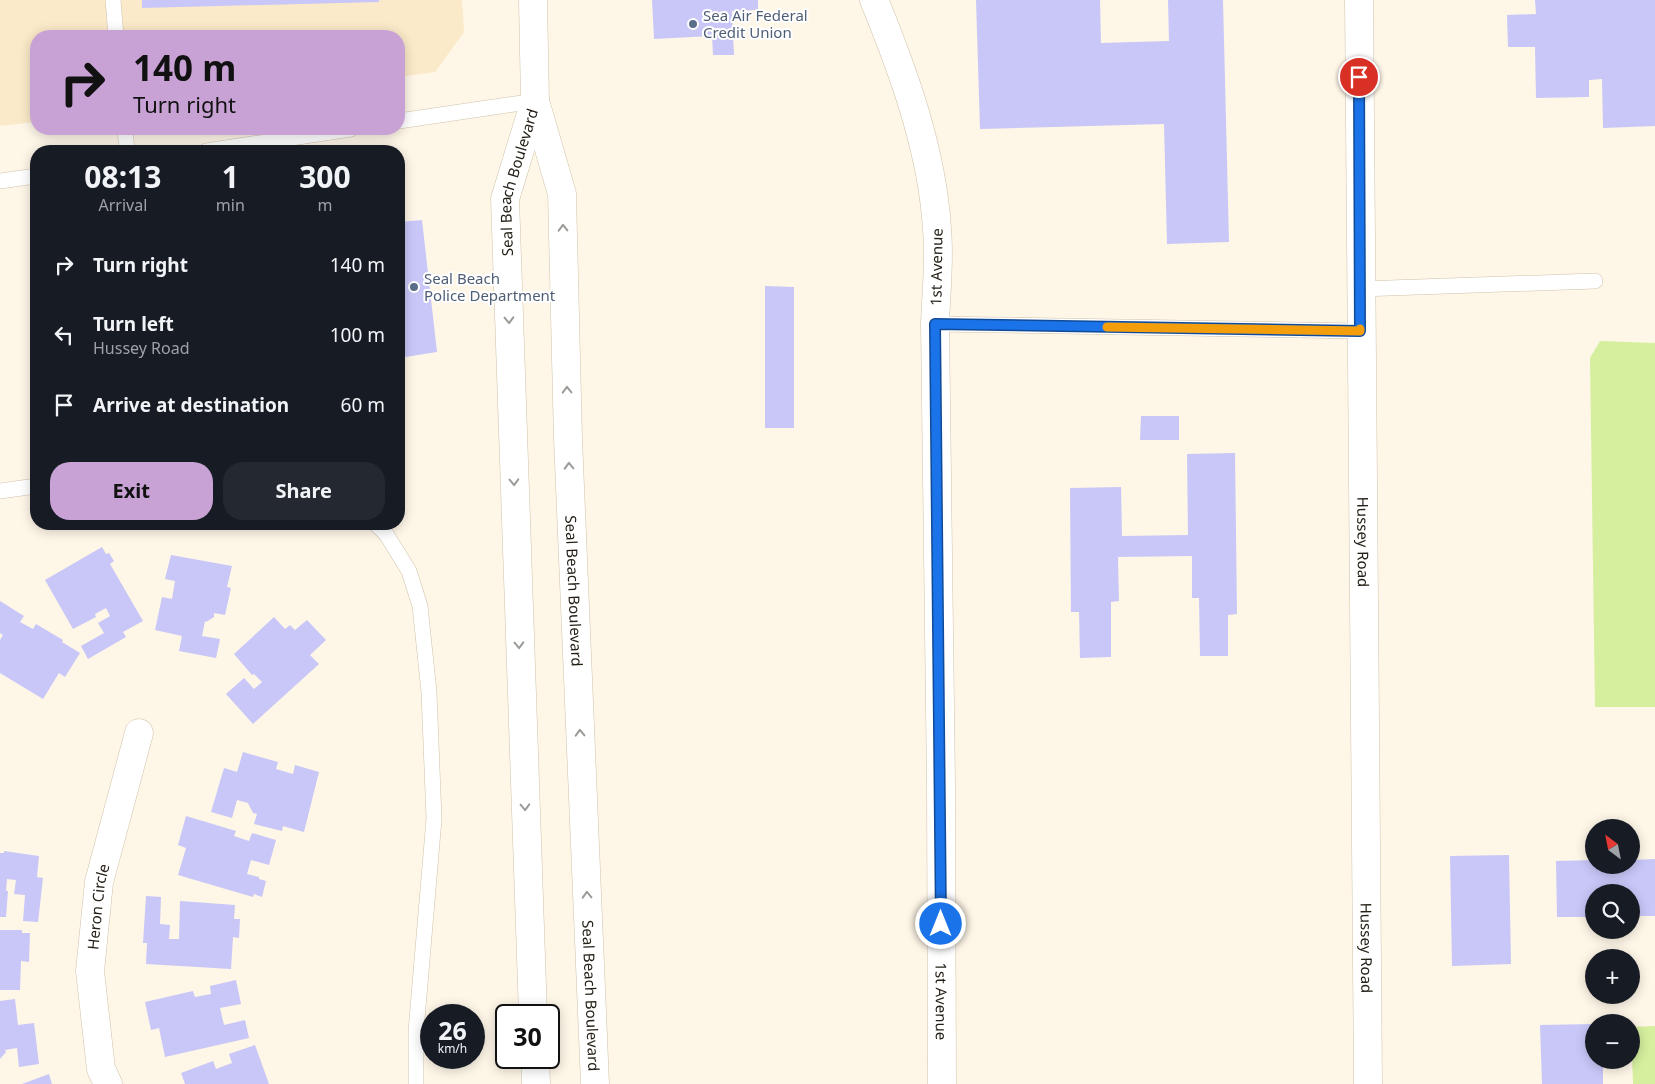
<!DOCTYPE html>
<html lang="en">
<head>
<meta charset="utf-8">
<style>
	:root { --surface:#171b24; --page:#242831; --text:#f1f3f6; --muted:#9ea1a6; --accent:#c8a2d5 }
	body { margin:0; font-family:"Noto Sans",sans-serif; background:var(--page); color:var(--text); height:100vh; display:flex; flex-direction:column; font-size:19px; white-space:nowrap }
	* { box-sizing:border-box; margin:0 }
	p { font-size:16px; color:var(--muted) }
	.icon { flex:none; width:28px; height:28px; fill:none; stroke:currentColor; stroke-width:2; stroke-linecap:round; stroke-linejoin:round }
	.map { position:relative; flex:1; overflow:hidden }
	.panel { position:absolute; left:30px; top:145px; width:375px; height:385px; display:flex; flex-direction:column; background:var(--surface); border-radius:20px; box-shadow:0 2px 12px #0003 }
	.panel>* { flex:none }
	.banner { position:absolute; left:30px; top:30px; width:375px; height:105px; border-radius:20px; box-shadow:0 2px 12px #0003; background:#c8a2d5; color:#111; overflow:hidden }
	.needle { width:32px; rotate:328deg }
	.fabs { position:absolute; left:1585px; top:819px; display:grid; gap:10px }
	.fabs a { display:grid; place-items:center; width:55px; height:55px; border-radius:50%; background:var(--surface); box-shadow:0 2px 12px #0003; font-size:25px }
	.speed { position:absolute; left:420px; top:1004px; display:flex; gap:10px; font-size:25px; font-weight:700; text-align:center }
	.speed>* { display:grid; place-content:center; width:65px; height:65px; border-radius:50%; background:var(--surface); box-shadow:0 2px 12px #0003; line-height:1 }
	.speed small { font-size:12px; font-weight:400 }
	.speed .limit { border:2px solid #111; border-radius:8px; background:#fff; color:#111 }
	.pin { position:absolute; display:grid; place-items:center; width:42px; height:42px; color:#fff; margin:-21px; border:2px solid #fff; border-radius:50%; box-shadow:0 1px 5px #0007 }
	.me { position:absolute; width:55px; margin:-28px; rotate:0deg; stroke-linejoin:round; filter:drop-shadow(0 0 4px #0008) }
	.turn { display:flex; align-items:center; gap:18px; height:105px; padding:0 20px; font-size:22px }
	.turn .icon { width:65px; height:65px; stroke-width:2.5 }
	.turn b { display:block; font-size:35px; line-height:42px }
	.eta { display:flex; justify-content:space-evenly; align-items:center; height:85px; text-align:center }
	.eta b { font-size:30px; font-weight:700; line-height:35px }
	.primary-button { display:flex; gap:10px; margin-top:auto; padding:10px 20px }
	.primary-button a { flex:1; height:58px; border-radius:20px; background:var(--accent); color:#111; font-size:20px; font-weight:700; line-height:58px; text-align:center }
	.primary-button a+a { background:var(--page); color:var(--text) }
	ul { padding:0; list-style:none }
	li { display:flex; align-items:center; gap:15px; height:70px; padding:0 20px }
	li div { flex:1 }
	li b { display:block; font-size:19px }
	li em { font-style:normal }
	.map>svg:first-child { display:block }
	.built { fill:#fbeac9 }
	.green { fill:#d5ef9e }
	.building { fill:#c8c7f8 }
	.lines { fill:none; stroke-linecap:round; stroke-linejoin:round }
	.lane-casing { stroke:#cfc2a9; stroke-width:16 }
	.street-casing { stroke:#cfc2a9; stroke-width:29 }
	.primary-casing { stroke:#cfc2a9; stroke-width:29 }
	.lane { stroke:#fff; stroke-width:15 }
	.street { stroke:#fff; stroke-width:28 }
	.primary { stroke:#fff; stroke-width:28 }
	.oneway { stroke:#9d9b97 }
	.route-casing { stroke:#114b97; stroke-width:12 }
	.route { stroke:#1a73e8; stroke-width:9 }
	.slow { stroke:#f59e0b; stroke-width:9 }
	.service-dot { fill:#5c6f8a; stroke:#fff; stroke-width:2 }
	.labels { text-anchor:middle; dominant-baseline:central; stroke-width:4; stroke-linejoin:round; paint-order:stroke }
	.service-label { font-size:15px; fill:#4e5e75; stroke:#fff; text-anchor:start }
	.street-label { font-size:15px; fill:#252017; stroke:#fff }
</style>
</head>
<body>
<div class="map">
<svg width="1655" height="1084" viewBox="0 0 1655 1084">
	<rect width="100%" height="100%" fill="#fef6e7"/>
	<path class="built" d="M0,0h462l2,32 -29,40 -36,5v-41h-363v86l-36,4z"/>
	<path class="green" d="M1600,341l55,2v364h-60l-5,-349z
		M1655,1026v58h-22l-2,-57z"/>
	<path class="building" d="M142,0h237v2l-237,6z
		M652,0h106v10l-26,1 2,44h-21l-1,-19 -58,3z
		M976,0h124l1,43 68,-2 -1,-41h55l6,242 -62,2 -3,-120 -184,5z
		M1535,0h120v126l-52,2 -1,-49 -13,1v17l-53,1 -1,-51h-27l-1,-32 29,-1z
		M422,220l15,132 -38,6v-136z
		M765,286l29,1v141h-29z
		M1141,416h38v24h-39z
		M1235,453l2,161 -9,1v41h-28l-1,-58h-7v-42l-74,1 1,44 -8,1v55l-31,1 -1,-46h-8l-1,-124 51,-1 1,49 66,-1 -1,-81z
		M102,547l4,7 3,-1 5,8 -4,3 33,57 -20,11 3,5 -38,22 -7,-13 23,-13 -6,-10 12,-7 -4,-8 -11,6 1,3 -23,12 -28,-49z
		M171,555l61,11 -5,21 4,1 -6,27 -11,-2v4l-8,5 -1,-1 -3,15 18,3 -4,19 -37,-7 3,-15 -27,-6 7,-33 10,2 3,-18 -10,-2z
		M0,601l24,15 -4,6 13,7 3,-5 27,16 -1,2 18,11 -15,24 -6,-4 -16,26 -43,-26v-33l3,-5 -3,-2z
		M274,617l11,12 5,-4 5,5 12,-10 19,20 -16,15 9,9 -66,60 -27,-30 18,-16 10,11 8,-7 -8,-8 -2,1 -18,-21z
		M243,752l35,10 -2,7 17,5 2,-9 24,7 -15,60 -21,-6 -1,5 -28,-7 3,-10 -4,-1 -5,-10 -11,-3 -5,18 -21,-6 13,-44 13,4z
		M186,816l50,15 -2,5 15,5 3,-8 24,7 -7,25 -18,-5 -4,14 12,3v2l7,2 -4,16 -8,-3 -1,3 -75,-22 8,-27 -8,-3z
		M4,851l35,5 -2,21 6,1 -5,44 -15,-1 2,-26 -11,-1 2,-14 -9,-1 -1,12h2l-2,26h-6v-64h4z
		M1509,855l2,109 -59,2 -2,-110z
		M1655,859v57h-24v-24h-37v25h-37l-1,-56 38,-1v5h37v-5z
		M146,896l15,1 -1,27 10,1 -1,14h10l1,-38 55,4 -1,14h6l-1,19 -6,-1 -2,32 -85,-5 1,-21h-4z
		M0,930h22v3h8l-1,29 -8,-1 -1,29h-20z
		M236,980l5,24 -21,4 4,17 21,-5 4,18 -84,19 -6,-29 -8,2 -6,-28 48,-11 2,6 16,-3 -1,-8z
		M15,999l3,26 16,-2 5,41 -20,3 -2,-19 -12,2 1,2 -6,7v-58z
		M1594,1024v36h9v24h-61l-2,-59z
		M255,1045l14,39h-84l-4,-11 32,-12 3,8 16,-6 -3,-9z
		M49,1074l3,10h-30z"/>
	<g class="lines">
		<defs>
			<path id="lane" d="M113,0l3,36
				M399,121l136,-20
				M125,129l2,22
				M206,151l145,-22
				M0,181l36,-5
				M1360,289l235,-8
				M935,324l425,7
				M0,491l36,-5
				M376,524l10,10 23,37 11,35 9,86 5,127 -18,212v53"/>
			<g id="street">
				<path id="s1" d="M874,0c30,73 58,150 63,229 3,32 -1,64 -2,95l6,461 1,299"/>
				<path id="s2" d="M1359,0l9,1084"/>
				<path id="s3" d="M108,1084l-7,-15 -11,-98 9,-89 40,-149"/>
			</g>
			<g id="primary">
				<path id="s4" d="M533,0l2,101 27,93 6,245 27,645"/>
				<path id="s5" d="M533,1015l-28,-816 30,-98"/>
				<path d="M535,1058l1,26"/>
			</g>
		</defs>
		<use href="#lane" class="lane-casing"/>
		<use href="#street" class="street-casing"/>
		<use href="#primary" class="primary-casing"/>
		<use href="#lane" class="lane"/>
		<use href="#street" class="street"/>
		<use href="#primary" class="primary"/>
	</g>
	<defs><path id="oneway-chevron" d="M-2-3.5L2.5 0L-2 3.5" fill="none" stroke-width="1.6" stroke-linecap="round" stroke-linejoin="round" transform="scale(1.25)"/></defs>
	<g class="oneway">
		<use href="#oneway-chevron" transform="translate(563 228) rotate(-91)"/>
		<use href="#oneway-chevron" transform="translate(509 320) rotate(88)"/>
		<use href="#oneway-chevron" transform="translate(567 390) rotate(-91)"/>
		<use href="#oneway-chevron" transform="translate(569 466) rotate(-92)"/>
		<use href="#oneway-chevron" transform="translate(514 482) rotate(88)"/>
		<use href="#oneway-chevron" transform="translate(519 645) rotate(88)"/>
		<use href="#oneway-chevron" transform="translate(580 733) rotate(-92)"/>
		<use href="#oneway-chevron" transform="translate(525 807) rotate(88)"/>
		<use href="#oneway-chevron" transform="translate(587 895) rotate(-92)"/>
	</g>
	<g class="lines">
		<defs>
			<path id="route" d="M941,924l-6,-600 425,7 -1,-254"/>
		</defs>
		<use href="#route" class="route-casing"/>
		<use href="#route" class="route"/>
		<path class="slow" d="M1107,327l253,4v-2"/>
	</g>
	<g class="service-dot">
		<circle cx="693" cy="24" r="5"/>
		<circle cx="414" cy="287" r="5"/>
	</g>
	<g class="labels">
		<g class="service-label">
			<text x="703" y="15">Sea Air Federal<tspan x="703" dy="17">Credit Union</tspan></text>
			<text x="424" y="278">Seal Beach<tspan x="424" dy="17">Police Department</tspan></text>
		</g>
		<g class="street-label">
			<text stroke="none"><textPath href="#s5" startOffset="835">Seal Beach Boulevard</textPath></text>
			<text transform="translate(936 267) rotate(-89)">1st Avenue</text>
			<text stroke="none"><textPath href="#s2" startOffset="542">Hussey Road</textPath></text>
			<text stroke="none"><textPath href="#s4" startOffset="595">Seal Beach Boulevard</textPath></text>
			<text stroke="none"><textPath href="#s3" startOffset="180">Heron Circle</textPath></text>
			<text stroke="none"><textPath href="#s2" startOffset="948">Hussey Road</textPath></text>
			<text stroke="none"><textPath href="#s4" startOffset="1000">Seal Beach Boulevard</textPath></text>
			<text stroke="none"><textPath href="#s1" startOffset="1011">1st Avenue</textPath></text>
		</g>
	</g>
</svg>
<div class="fabs">
<a><svg class="needle" viewBox="-14 -14 28 28"><path d="M0-13l5 13h-10z" fill="#e53935"/><path d="M0 13l5-13h-10z" fill="#9ea1a6"/></svg></a>
<a><svg class="icon" aria-label="search" viewBox="0 0 24 24"><circle cx="10" cy="10" r="6"/><path d="M15 15l6 6"/></svg></a>
<a>+</a>
<a>−</a>
</div>
<div class="speed"><div>26<small>km/h</small></div><div class="limit">30</div></div>
<div class="pin" style="left:1359px;top:77px;background:#d93025"><svg class="icon" aria-label="arrive" viewBox="0 0 24 24"><path d="M6 21V4h12l-3 4 3 4H6"/></svg></div>
<svg class="me" style="left:941px;top:924px" viewBox="-20 -20 40 40"><circle r="17" fill="#1a73e8" stroke="#fff" stroke-width="3"/><path d="M0-11L8 9 0 5-8 9z" fill="#fff"/></svg>
<div class="banner">
<div class="turn"><svg class="icon" aria-label="right" viewBox="0 0 24 24"><path d="M7 20v-9h11M14 6l5 5-5 5"/></svg><div><b>140 m</b>Turn right</div></div>
</div>
<section class="panel">
<div class="eta">
<div><b>08:13</b><p>Arrival</p></div>
<div><b>1</b><p>min</p></div>
<div><b>300</b><p>m</p></div>
</div>
<ul>
<li><svg class="icon" aria-label="right" viewBox="0 0 24 24"><path d="M7 20v-9h11M14 6l5 5-5 5"/></svg><div><b>Turn right</b></div><em>140 m</em></li>
<li><svg class="icon" aria-label="left" viewBox="0 0 24 24"><path d="M17 20v-9H6M10 6l-5 5 5 5"/></svg><div><b>Turn left</b><p>Hussey Road</p></div><em>100 m</em></li>
<li><svg class="icon" aria-label="arrive" viewBox="0 0 24 24"><path d="M6 21V4h12l-3 4 3 4H6"/></svg><div><b>Arrive at destination</b></div><em>60 m</em></li>
</ul>
<div class="primary-button"><a>Exit</a><a>Share</a></div>
</section>
</div>
</body>
</html>
